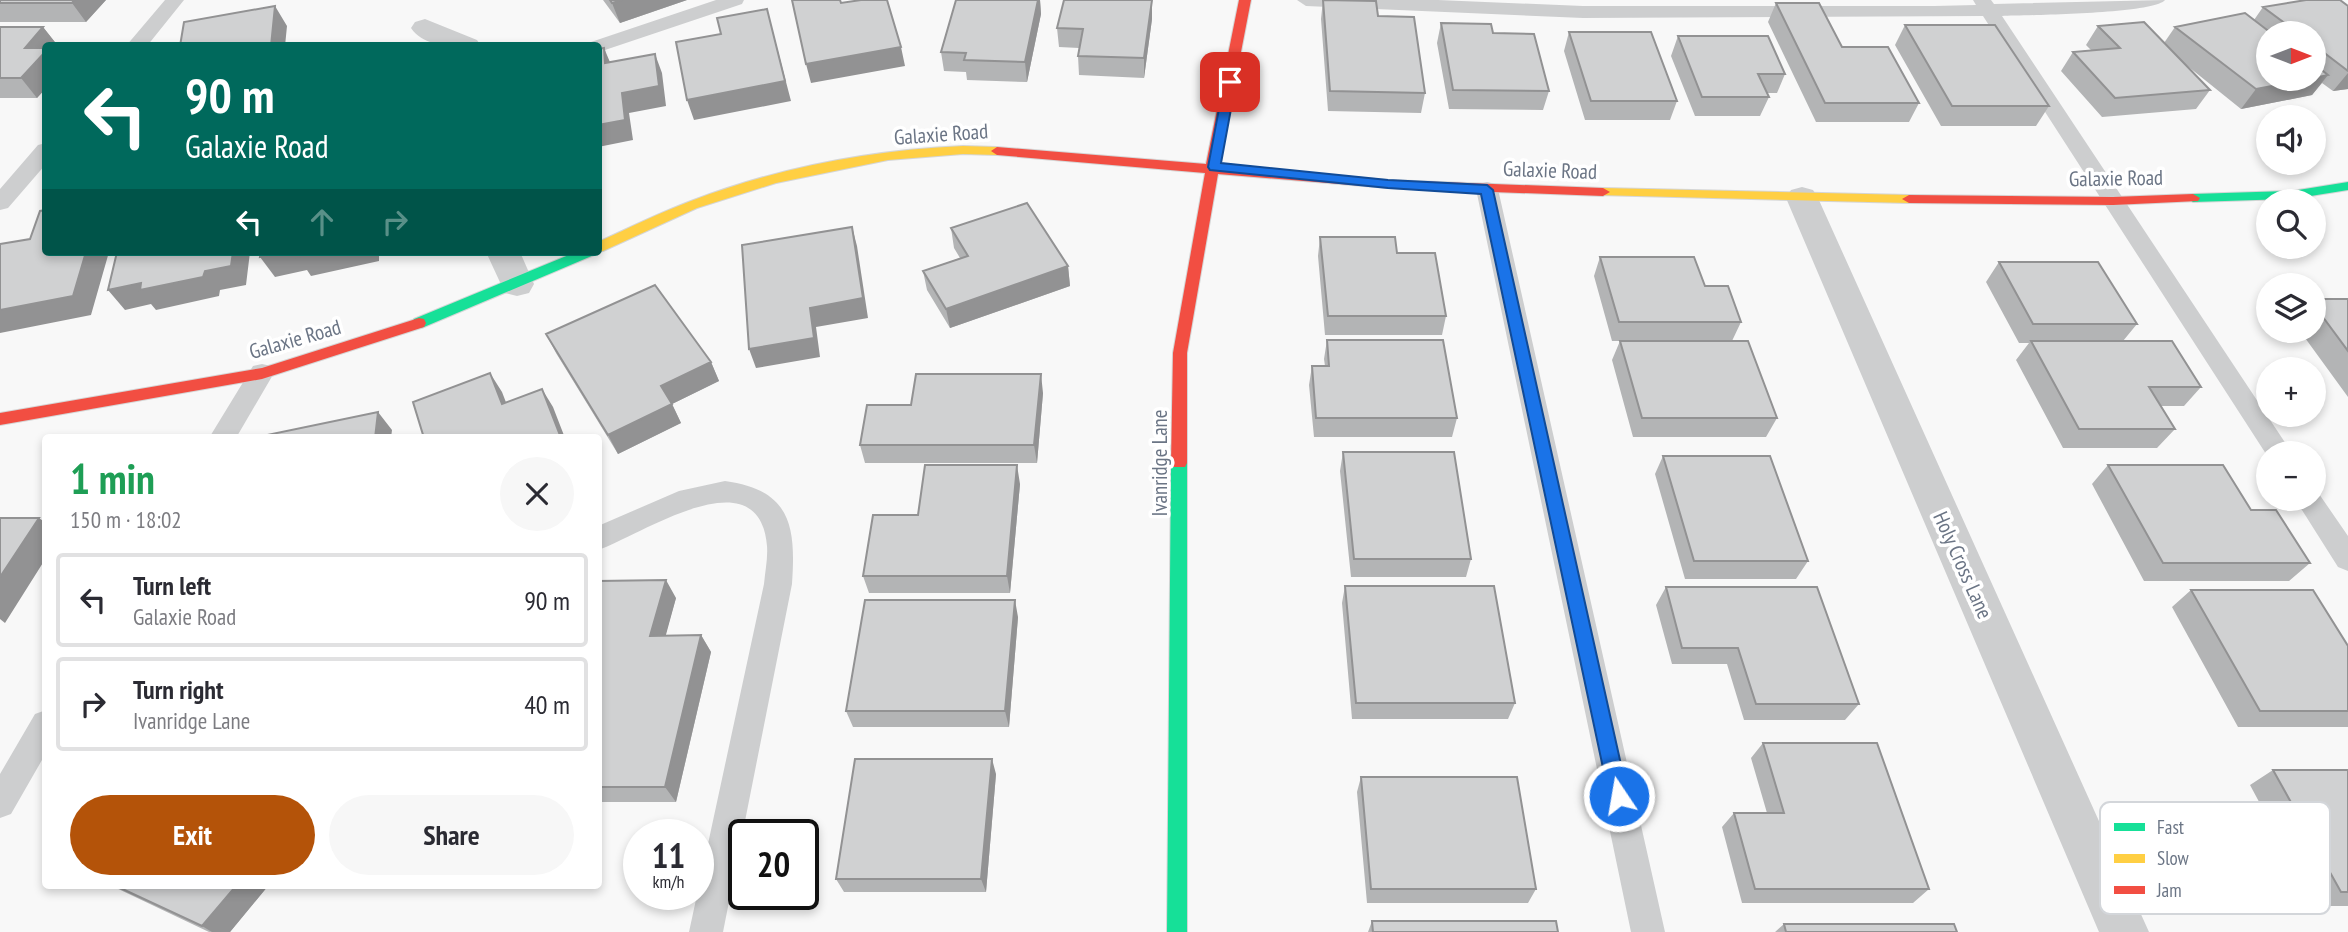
<!DOCTYPE html>
<html lang="en">
<head>
<meta charset="utf-8">
<style>
	:root { --surface:#fff; --page:#f7f7f7; --text:#2b2b33; --muted:#7c7c81; --line:#e1e1e2; --accent:#b45309 }
	body { margin:0; font-family:"PT Sans Narrow",sans-serif; background:var(--page); color:var(--text); height:100vh; display:flex; flex-direction:column; font-size:26px; white-space:nowrap }
	* { box-sizing:border-box; margin:0 }
	p { font-size:23px; color:var(--muted) }
	.icon { flex:none; width:38px; height:38px; fill:none; stroke:currentColor; stroke-width:2; stroke-linecap:round; stroke-linejoin:round }
	.map { position:relative; flex:1; overflow:hidden }
	.side { position:absolute; left:42px; top:434px; width:560px; height:455px; display:flex; flex-direction:column; background:var(--surface); border-radius:7px; box-shadow:0 4px 10px #0003 }
	.side>* { flex:none }
	.hud { position:absolute; left:42px; top:42px; width:560px; height:214px; border-radius:7px; box-shadow:0 4px 10px #0003; background:#00695c; color:#fff; overflow:hidden }
	.needle { width:46px; rotate:90deg }
	.tools { position:absolute; left:2256px; top:21px; display:grid; gap:14px }
	.tools a { display:grid; place-items:center; width:70px; height:70px; border-radius:50%; background:var(--surface); box-shadow:0 4px 10px #0003; font-size:35px }
	.speed { position:absolute; left:623px; top:819px; display:flex; gap:14px; font-size:35px; font-weight:700; text-align:center }
	.speed>* { display:grid; place-content:center; width:91px; height:91px; border-radius:50%; background:var(--surface); box-shadow:0 4px 10px #0003; line-height:1 }
	.speed small { font-size:18px; font-weight:400 }
	.speed .limit { border:4px solid #111; border-radius:10px; background:#fff; color:#111 }
	.pin { position:absolute; display:grid; place-items:center; width:60px; height:60px; color:#fff; margin:-30px; border-radius:14px; box-shadow:0 4px 10px #0006 }
	.me { position:absolute; width:77px; margin:-38px; rotate:348deg; stroke-linejoin:round; filter:drop-shadow(0 0 5px #0008) }
	.turn { display:flex; align-items:center; gap:24px; height:147px; padding:0 28px; font-size:32px }
	.turn .icon { width:91px; height:91px; stroke-width:2.5 }
	.turn b { display:block; font-size:49px; line-height:60px }
	.lanes { display:flex; align-items:center; height:66px; padding:0 28px; background:#0003; justify-content:center; gap:35px; direction:ltr }
	.lanes .off { opacity:.35 }
	.round { display:grid; place-items:center; flex:none; width:74px; height:74px; border-radius:37px; background:var(--page) }
	.headline { display:flex; align-items:center; justify-content:space-between; height:119px; padding:0 28px }
	h1 { font-size:42px; font-weight:700; line-height:52px; color:#1e9e55 }
	.button { display:flex; gap:14px; margin-top:auto; padding:14px 28px }
	.button a { flex:1; height:80px; border-radius:42px; background:var(--accent); color:#fff; font-size:28px; font-weight:700; line-height:80px; text-align:center }
	.button a+a { background:var(--page); color:var(--text) }
	ul { padding:0; list-style:none }
	li { display:flex; align-items:center; gap:21px; height:94px; margin:0 14px 10px; padding:0 14px; border:4px solid var(--line); border-radius:7px }
	li div { flex:1 }
	li b { display:block; font-size:26px }
	li em { font-style:normal }
	.map>svg:first-child { display:block }
	.lines { fill:none; stroke-linecap:round; stroke-linejoin:round }
	.fast-casing { stroke:#d5d6d6; stroke-width:2 }
	.slow-casing { stroke:#d5d6d6; stroke-width:2 }
	.jam-casing { stroke:#d5d6d6; stroke-width:2 }
	.lane { fill:#cdcecf; fill-rule:evenodd }
	.street { fill:#cdcecf; fill-rule:evenodd }
	.fast { fill:#16e098; fill-rule:evenodd }
	.slow { fill:#ffcf43; fill-rule:evenodd }
	.jam { fill:#f24e42; fill-rule:evenodd }
	.wall { fill:#b3b4b5; fill-rule:evenodd }
	.shaded-wall { fill:#929293 }
	.building { fill:#d0d1d2; stroke:#929293; stroke-width:2 }
	.route { fill:#1a73e8; stroke:#114b97; stroke-width:2 }
	.labels { text-anchor:middle; dominant-baseline:central; stroke-width:7; stroke-linejoin:round; paint-order:stroke }
	.street-label { font-size:21px; fill:#6b7585; stroke:#fff }
	.key { fill:#fff; stroke:#d3d6da; stroke-width:2 }
	.key-label { font-size:19px; fill:#6b7585 }
</style>
</head>
<body>
<div class="map">
<svg width="2348" height="932" viewBox="0 0 2348 932">
	<rect width="100%" height="100%" fill="#f8f8f8"/>
	<g class="lines">
		<defs>
			<path id="fast" d="M2348,182v8l-56,9 -99,3 -7,-4 7,-4 99,-3z
				M576,252h20l-2,3 -170,72 -5,1 -7,-5 2,-4z
				M1179,457l6,2 2,4v469h-20l4,-469 2,-4z"/>
			<path id="slow" d="M963,146l34,1 6,4 -6,4 -34,-1 -75,6 -112,23 -79,25 -94,43 -7,1h2v-10c31,-14 61,-29 93,-41 86,-33 180,-51 272,-55z
				M1603,188l306,7 7,4 -7,4 -311,-8v-6z"/>
			<path id="jam" d="M1239,0h12l-32,166 169,14 215,8 7,4 -7,4 -215,-8 -170,-14 -31,179v110l-2,4h-12l-2,-4 2,-110 32,-180 -208,-18 -6,-4 6,-4 209,17z
				M2193,194l7,4 -2,3 -85,4 -204,-2 -7,-4 7,-4 204,2z
				M419,318l5,1 2,4 -2,4 -162,52 -262,46v-12l262,-45z"/>
		</defs>
		<use href="#fast" class="fast-casing"/>
		<use href="#slow" class="slow-casing"/>
		<use href="#jam" class="jam-casing"/>
		<path class="lane" d="M165,0h19l-37,46h-21z
			M716,0h28l-2,4 -137,46 -7,2v-6h-10l3,-4z
			M1297,0h141l145,6h351l42,-1 -3,-5h18l3,4 171,-4c-11,14 -138,15 -163,16l290,437h-24v4l-285,-441 -400,2 -277,-12z
			M46,143v21l-38,44 -8,2v-21l38,-44z
			M1487,182l8,2 3,5 167,743h-34l-155,-743 3,-5z
			M262,364l9,2 3,7 -38,65h-27l44,-72z
			M725,481c66,9 71,45 67,103l-69,348h-34l75,-348c1,-12 4,-26 3,-38 -8,-93 -127,-10 -169,4v-24l81,-35z
			M2314,490l3,1 31,45v35l-10,-4 -43,-68h19z
			M46,710v43l-35,61 -11,4v-44l35,-60z"/>
		<path class="street" d="M425,19l52,21 4,6c-23,0 -56,3 -70,-18l4,-6z
			M1802,187l11,3 5,8 331,734h-50l-313,-734 5,-8z
			M486,252h34l14,32 -5,9 -12,3 -12,-3z"/>
		<use href="#fast" class="fast"/>
		<use href="#slow" class="slow"/>
		<use href="#jam" class="jam"/>
	</g>
	<path class="wall" d="M0,0h106l-20,22h-86z
		M603,0h84l-67,23z
		M956,0h84l1,14 -14,68 -60,-2 -1,-8 -22,-1 -3,-19z
		M1323,0l55,16 47,77 -4,20 -93,-2 -7,-92z
		M1776,3l66,44 77,56 -10,19h-93l-48,-100z
		M2348,6v83l-15,2 -11,-8 -10,12 -71,14 -56,-45 25,26 -14,19 -94,8 -41,-46 12,-19 18,-2 -5,-5 12,-19 66,17 11,-16 79,-7 9,-13zM2268,33h46v46z
		M1152,19l-8,59 -65,-3 -1,-19 1,-8 -20,-1 -2,-19z
		M1441,23l52,10 56,58 -6,19 -94,-1 -12,-66z
		M1905,25l144,81 -13,20h-95l-46,-81z
		M0,27h43l15,19h-12v42l-9,10h-37z
		M1569,32l108,69 -7,19h-85l-21,-69z
		M1678,36l107,38 -8,19h-10l2,4 -9,19h-65l-24,-60z
		M951,228l117,38 2,20 -120,42 -23,-38 -4,-19 37,-13 -6,-10z
		M1320,237l77,16 49,63 -4,19h-117l-7,-79z
		M1600,257l105,29 36,36 -9,19h-120l-18,-65z
		M1999,262l138,62 -14,17 78,46 -17,19h-23l14,23 -18,19h-94l-47,-88 13,-17h-10l-33,-61z
		M2314,299h34v98l-48,-66h14z
		M546,334l165,28 8,19 -47,23 9,19 -63,31 -62,-101z
		M1327,340l130,78 -5,19h-138l-5,-52 3,-19h13l-1,-7z
		M1620,341l157,77 -11,19h-133l-21,-77z
		M1043,393l-6,70h-172l-5,-18 51,-40z
		M1343,452l128,107 -5,18h-115l-11,-106z
		M1663,456l145,105 -12,18h-111l-30,-105z
		M2108,465l143,45 59,53 -21,18h-145l-52,-97z
		M1020,484l-10,109h-141l-6,-17 55,-61z
		M598,581l78,17 -11,38 36,-1 10,17 -35,150h-78z
		M1345,586l170,117 -7,16h-156l-10,-116z
		M1666,587l193,117 -14,16h-101l-17,-56h-55l-16,-59z
		M2191,590l157,56v81h-110l-66,-120z
		M1018,617l-9,110h-156l-7,-16z
		M1763,743l166,146 -16,14h-171l-20,-76 12,-14h33l-16,-55z
		M2273,770h75v136h-33l-65,-121z
		M996,774l-10,118h-142l-8,-13z
		M1361,777l175,112 -8,14h-161l-10,-111z
		M112,886h156l-38,46h-21z
		M1372,921l186,11h-190z
		M1784,924l173,8h-182z"/>
	<path class="shaded-wall" d="M74,0h32l-20,22 -14,-19z
		M622,0h65l-67,23 -8,-20z
		M1038,0h2l1,14 -14,68 -2,-20z
		M1152,0v19l-8,59v-20z
		M275,6l12,20 -2,20h-14z
		M767,9l24,92 -97,19 -7,-20z
		M43,27l15,19h-12v42l-9,10 -16,-20 4,-30z
		M901,47l4,19 -94,17 -5,-19z
		M604,48l8,19 -7,-4z
		M655,54l7,19 4,33 -37,7 4,27 -35,7v-22l24,-32z
		M2348,73v16l-15,2z
		M2328,75l-16,20 -71,14 15,-20z
		M852,227l5,19 11,72 -52,9 4,30 -64,11 -7,-19 61,-41z
		M86,252h23l-18,63 -91,18v-23z
		M233,252h17l-4,33 -26,5 -1,6 -63,14 -5,-6 -26,6 -17,-20z
		M287,252h92v9l-68,15 -4,-6 -32,7 -15,-20z
		M1068,266l2,20 -120,42 -4,-19z
		M711,362l8,19 -49,24 -9,-19z
		M490,373l12,19 12,31 -12,-19z
		M1041,374l2,19 -6,70 -3,-18z
		M542,389l11,18 12,31h-4z
		M672,404l9,19 -63,31 -10,-19z
		M378,412l14,18 -1,8h-16z
		M1017,465l3,19 -10,109 -3,-17z
		M39,518l7,5v35l-41,65 -5,-4v-42z
		M666,580l10,18 -15,55 -11,-17z
		M1015,600l3,17 -9,110 -4,-16z
		M701,635l10,17 -35,150 -11,-15z
		M992,759l4,15 -10,118 -5,-13z
		M236,886h32l-38,46h-18l-10,-6z"/>
	<path class="building" d="M0,0h74l-2,3h-72z
		M610,0h12l-10,3z
		M792,0h48l1,3 20,-3h26l14,47 -95,17z
		M956,0h82l-13,62 -61,-2 2,-7 -25,-1z
		M1064,0h88l-8,58 -66,-2 5,-27 -26,-1z
		M1323,0l53,1 2,15 36,1 11,76 -95,-2z
		M2306,0h34l8,6v65l-34,-26v-12h-16l-35,-26z
		M1776,3h43l23,44h46l31,56h-94z
		M275,6l-4,40h-91l4,-24z
		M767,9l18,72 -98,19 -11,-58 45,-8 -4,-16z
		M2245,13l26,20h-3v46h41l-53,10 -81,-62z
		M2144,22l66,68 -95,8 -42,-46 47,-4 -22,-22z
		M1441,23l50,1 2,9 41,1 15,57 -96,-1z
		M1905,25h90l54,81h-97z
		M0,27h43l-18,21h21v3l-25,27h-21z
		M1569,32h82l26,69h-86z
		M1678,36h90l17,38h-27l11,23h-67z
		M604,48l1,15 50,-9 4,32 -37,7 3,27 -27,5v-76z
		M2314,64l14,11 -14,3z
		M1027,203l41,63 -122,43 -23,-38 45,-15 -17,-28z
		M46,210v42h40l-13,44 -73,14v-66l30,-5 10,-28z
		M852,227l11,71 -53,10 4,30 -65,11 -7,-104z
		M1320,237h75l2,16h38l11,63h-118z
		M117,252h116l-2,14 -26,5 -2,6 -63,13 1,-7 -33,7z
		M261,252h26l-27,5z
		M298,252h20l-21,5z
		M1600,257h94l11,29h23l13,36h-122z
		M1999,262h99l39,62h-104z
		M655,285l56,77 -50,24 11,18 -64,31 -62,-101z
		M2314,299h34v52l-34,-46z
		M1327,340h116l14,78h-141l-4,-52h17z
		M1620,341h128l29,77h-135z
		M2031,341h141l29,46h-52l26,42h-96z
		M490,373l12,31 40,-15 19,49h-137l-11,-36z
		M916,374h125l-7,71h-174l7,-40h44z
		M378,412l-3,26h-122z
		M1343,452h111l17,107h-117z
		M1663,456h107l38,105h-114z
		M925,465h92l-10,111h-144l10,-61h45z
		M2108,465h115l28,45h25l34,53h-147z
		M0,518h39l-39,59z
		M666,580l-16,56 51,-1 -36,152h-67v-206z
		M1345,586h149l21,117h-159z
		M1666,587h151l42,117h-103l-18,-56h-56z
		M2191,590h122l35,56v65h-88z
		M865,600h150l-10,111h-159z
		M1763,743h114l52,146h-174l-21,-76h50z
		M855,759h137l-11,120h-145z
		M2273,770h75v122h-7z
		M1361,777h156l19,112h-165z
		M116,886h120l-34,40z
		M1372,921h184l2,11h-185z
		M1784,924h170l3,8h-171z"/>
	<path class="route" d="M1230,78l6,4 -15,81 167,17 99,5 6,5 135,606 -3,6 -6,3 -7,-3 -3,-6 -128,-602 -93,-6 -178,-18 -2,-3 16,-85z"/>
	<g class="labels">
		<g class="street-label">
			<text transform="translate(941 134) rotate(-4)">Galaxie Road</text>
			<text transform="translate(1550 170) rotate(2)">Galaxie Road</text>
			<text transform="translate(2116 178) rotate(-1)">Galaxie Road</text>
			<text transform="translate(295 339) rotate(-16)">Galaxie Road</text>
			<text transform="translate(1159 463) rotate(-90)">Ivanridge Lane</text>
			<text transform="translate(1963 565) rotate(66)">Holy Cross Lane</text>
		</g>
	</g>
	<rect x="2100" y="802" width="230" height="112" rx="10" class="key"/>
	<rect x="2114" y="823" width="31" height="8" fill="#16e098"/>
	<rect x="2114" y="854" width="31" height="9" fill="#ffcf43"/>
	<rect x="2114" y="886" width="31" height="8" fill="#f24e42"/>
	<g class="key-label">
		<text x="2157" y="834">Fast</text>
		<text x="2157" y="865">Slow</text>
		<text x="2157" y="897">Jam</text>
	</g>
</svg>
<div class="tools">
<a><svg class="needle" viewBox="-14 -14 28 28"><path d="M0-13l5 13h-10z" fill="#e53935"/><path d="M0 13l5-13h-10z" fill="#7c7c81"/></svg></a>
<a><svg class="icon" aria-label="sound" viewBox="0 0 24 24"><path d="M4 9h4l5-4v14l-5-4H4zM17 9q2 3 0 6"/></svg></a>
<a><svg class="icon" aria-label="search" viewBox="0 0 24 24"><circle cx="10" cy="10" r="6"/><path d="M15 15l6 6"/></svg></a>
<a><svg class="icon" aria-label="layers" viewBox="0 0 24 24"><path d="M12 4l9 5-9 5-9-5zM3 14l9 5 9-5"/></svg></a>
<a>+</a>
<a>−</a>
</div>
<div class="speed"><div>11<small>km/h</small></div><div class="limit">20</div></div>
<div class="pin" style="left:1230px;top:82px;background:#d93025"><svg class="icon" aria-label="arrive" viewBox="0 0 24 24"><path d="M6 21V4h12l-3 4 3 4H6"/></svg></div>
<svg class="me" style="left:1619px;top:796px" viewBox="-20 -20 40 40"><circle r="17" fill="#1a73e8" stroke="#fff" stroke-width="3"/><path d="M0-11L8 9 0 5-8 9z" fill="#fff"/></svg>
<div class="hud">
<div class="turn"><svg class="icon" aria-label="left" viewBox="0 0 24 24"><path d="M17 20v-9H6M10 6l-5 5 5 5"/></svg><div><b>90 m</b>Galaxie Road</div></div>
<div class="lanes"><svg class="icon" aria-label="left" viewBox="0 0 24 24"><path d="M17 20v-9H6M10 6l-5 5 5 5"/></svg><svg class="icon off" aria-label="ahead" viewBox="0 0 24 24"><path d="M12 20V5M6 11l6-6 6 6"/></svg><svg class="icon off" aria-label="right" viewBox="0 0 24 24"><path d="M7 20v-9h11M14 6l5 5-5 5"/></svg></div>
</div>
<section class="side">
<div class="headline"><div><h1>1 min</h1><p>150 m · 18:02</p></div><a class="round"><svg class="icon" aria-label="close" viewBox="0 0 24 24"><path d="M6 6l12 12M18 6L6 18"/></svg></a></div>
<ul>
<li><svg class="icon" aria-label="left" viewBox="0 0 24 24"><path d="M17 20v-9H6M10 6l-5 5 5 5"/></svg><div><b>Turn left</b><p>Galaxie Road</p></div><em>90 m</em></li>
<li><svg class="icon" aria-label="right" viewBox="0 0 24 24"><path d="M7 20v-9h11M14 6l5 5-5 5"/></svg><div><b>Turn right</b><p>Ivanridge Lane</p></div><em>40 m</em></li>
</ul>
<div class="button"><a>Exit</a><a>Share</a></div>
</section>
</div>
</body>
</html>
